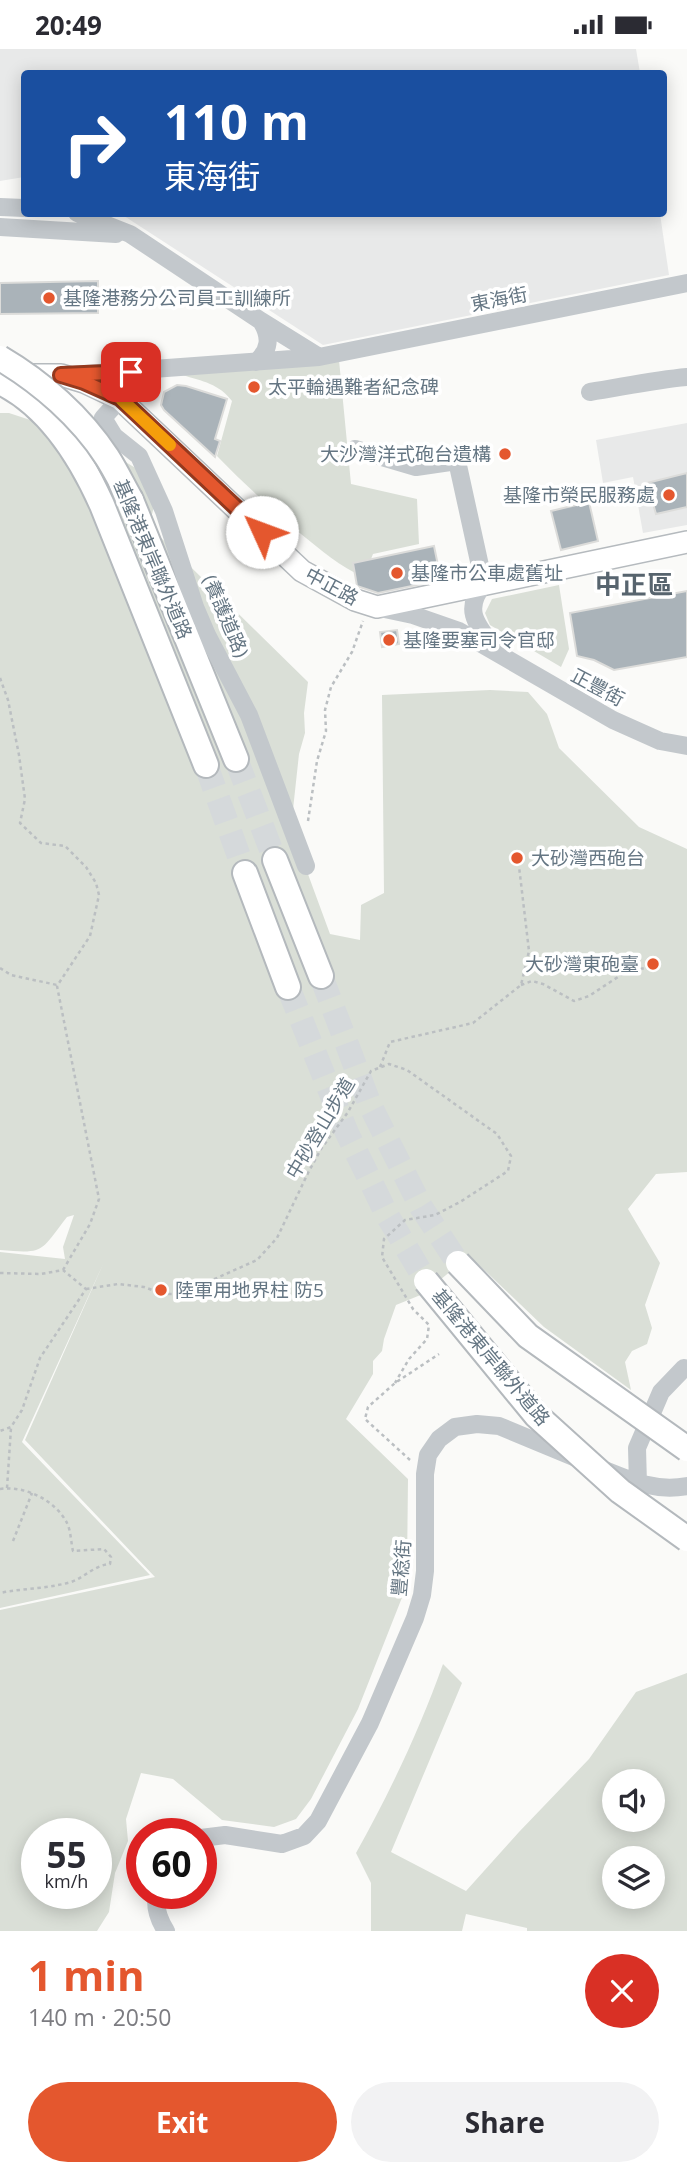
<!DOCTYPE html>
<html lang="en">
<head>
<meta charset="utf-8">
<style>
	:root { --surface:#fff; --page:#f2f2f3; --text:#2b2b33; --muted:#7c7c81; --accent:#e4572e }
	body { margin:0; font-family:"Open Sans","Noto Sans TC",sans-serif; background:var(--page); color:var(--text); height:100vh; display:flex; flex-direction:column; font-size:26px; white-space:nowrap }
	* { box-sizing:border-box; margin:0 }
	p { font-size:23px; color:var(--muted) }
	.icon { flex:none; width:38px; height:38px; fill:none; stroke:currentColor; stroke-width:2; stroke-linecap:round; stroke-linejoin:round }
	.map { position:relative; height:1882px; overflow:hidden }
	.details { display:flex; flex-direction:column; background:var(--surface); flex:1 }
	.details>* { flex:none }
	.top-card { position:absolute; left:21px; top:21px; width:646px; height:147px; border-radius:7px; box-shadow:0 4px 18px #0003; background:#1a4fa0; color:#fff; overflow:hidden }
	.tools { position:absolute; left:602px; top:1720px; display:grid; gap:14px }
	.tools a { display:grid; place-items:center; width:63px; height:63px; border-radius:50%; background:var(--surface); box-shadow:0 4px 18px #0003; font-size:35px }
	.speed { position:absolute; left:21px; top:1769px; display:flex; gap:14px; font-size:35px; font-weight:700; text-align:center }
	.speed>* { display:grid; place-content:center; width:91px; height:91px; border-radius:50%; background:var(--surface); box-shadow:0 4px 18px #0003; line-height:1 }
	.speed small { font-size:18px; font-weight:400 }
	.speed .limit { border:10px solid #d22; background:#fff; color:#111 }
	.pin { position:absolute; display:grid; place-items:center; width:60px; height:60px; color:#fff; margin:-30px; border-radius:14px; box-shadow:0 4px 10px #0006 }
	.me { position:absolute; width:77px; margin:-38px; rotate:313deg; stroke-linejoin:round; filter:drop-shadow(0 0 5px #0008) }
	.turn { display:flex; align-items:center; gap:24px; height:147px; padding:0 28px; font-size:32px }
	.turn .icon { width:91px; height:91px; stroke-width:2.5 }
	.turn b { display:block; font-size:49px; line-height:60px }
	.round { display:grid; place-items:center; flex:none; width:74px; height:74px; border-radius:37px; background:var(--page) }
	.summary { display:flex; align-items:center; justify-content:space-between; height:119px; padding:0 28px }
	h1 { font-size:42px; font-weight:700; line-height:52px; color:var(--accent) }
	.cta { display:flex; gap:14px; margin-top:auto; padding:14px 28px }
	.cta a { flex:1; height:80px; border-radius:42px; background:var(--accent); color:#fff; font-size:28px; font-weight:700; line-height:80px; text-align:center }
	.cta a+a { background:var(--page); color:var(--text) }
	.status { display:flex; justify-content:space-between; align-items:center; height:49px; padding:0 35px; background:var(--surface); direction:ltr }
	.status svg { height:19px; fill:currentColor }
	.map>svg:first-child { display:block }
	.built { fill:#e8e9e9 }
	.green { fill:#dadfd7; fill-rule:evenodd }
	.building { fill:#aab3b9; stroke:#dcdcda; stroke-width:2 }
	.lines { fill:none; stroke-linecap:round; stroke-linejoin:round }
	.highway-tunnel { stroke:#d5d9db; stroke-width:24; stroke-dasharray:24 12; stroke-linecap:butt }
	.major-casing { stroke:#b5babe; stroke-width:24 }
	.highway-casing { stroke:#b4b9bd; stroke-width:28 }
	.path { stroke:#bbbfc2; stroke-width:2.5; stroke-dasharray:3.5 3.5; stroke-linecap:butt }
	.minor { stroke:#c3c8cc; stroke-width:18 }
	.major { stroke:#fff; stroke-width:21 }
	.highway { stroke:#fff; stroke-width:24 }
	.highway-bridge-casing { stroke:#b4b9bd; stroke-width:28; stroke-linecap:butt }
	.highway-bridge { stroke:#fff; stroke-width:24 }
	.route-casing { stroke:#94391e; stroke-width:18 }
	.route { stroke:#e4572e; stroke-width:12 }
	.slow { stroke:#f59e0b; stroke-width:12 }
	.poi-dot { fill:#e4572e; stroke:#fff; stroke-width:2.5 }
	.labels { text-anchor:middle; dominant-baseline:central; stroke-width:7; stroke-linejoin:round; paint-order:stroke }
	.poi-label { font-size:19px; fill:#657683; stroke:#fff; text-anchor:start }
	.street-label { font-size:19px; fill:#657683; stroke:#fff }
	.district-label { font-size:26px; font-weight:bold; fill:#57646e; stroke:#fff }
</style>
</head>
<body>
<div class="status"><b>20:49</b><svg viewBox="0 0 49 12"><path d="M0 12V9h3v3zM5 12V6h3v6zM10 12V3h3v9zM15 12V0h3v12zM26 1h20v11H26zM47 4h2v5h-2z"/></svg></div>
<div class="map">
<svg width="687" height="1882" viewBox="0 0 687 1882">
	<rect width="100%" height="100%" fill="#fafaf8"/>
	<path class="built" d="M0,0h636l4,24h-616v104l-24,4z
		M121,165h539l9,61 -346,70z
		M687,374v102l-44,8 -10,-56 -30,6 -7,-43z"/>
	<path class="green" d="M339,311l12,124 66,15 2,45 -46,10 -9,23c-24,-10 -43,-27 -63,-43 -29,-25 -57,-50 -84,-78l15,-55c-13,-17 -29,-20 -50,-26z
		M0,364h9l79,26 72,44 -11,43 159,156 -4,31 1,20 -6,21 -8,74 39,106 30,6 1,-35 23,-12 -2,-198 108,-5 38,2 19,22 12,34 80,79 48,22v323l-31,2 -28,35 32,54 -15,42 7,23 -5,16 -15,7 -7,11 6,28 -87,-63 -67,-64 -14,-2 -40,33 -27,11 -12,34 -2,12 -9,10v13l-27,45 62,60 -1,90 -4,26 -45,114 -47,90 -15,20 -22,8 -52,-7 -49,-41 -32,-6 -15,46 2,22 -13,32 -6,39 -12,19h-97v-321l155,-33 -130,-137 79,-178 -82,180 128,133 -150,33v-356l65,7 -2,-12 11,-32 -7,2c-27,35 -22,37 -67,33zM37,1785h59v59h-59z
		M559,536l10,64 -8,18 -71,-42 -5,-12 7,-14z
		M443,1615l19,19 -71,169 75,39 53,-59 70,-73 47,-67 51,-19v258h-160v-3l-61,-14 -4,17h-91v-48l-15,-30c34,-61 64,-124 87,-189zM614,1732h39v39h-39zM614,1810h39v38h-39z"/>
	<path class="building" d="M98,232v32l-98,1v-31z
		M177,336l9,1 41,13 -12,40 5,2 -5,16 -51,-47 -3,-5 3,-13z
		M687,424v34l-31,7 -9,-31z
		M589,453l9,39 -37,9 -10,-39z
		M434,497l7,34 -63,13 -21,-7 -4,-23z
		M687,542v66l-73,13 -20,-10 -17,-4 -7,-43z
		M397,581l2,14 -17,3 -2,-15z"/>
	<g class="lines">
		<path class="highway-tunnel" d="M236,710l39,101
			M206,716l39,108
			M321,927l49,129 51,102 37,56
			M288,938l59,146 40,82 39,66"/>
		<defs>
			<path id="major" d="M20,326h41l23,7 36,17 182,172 53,29 22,7 310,-65"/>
			<path id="highway" d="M0,333c48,23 81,76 102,123l104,260
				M131,451l105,259
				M275,811l46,116
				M245,824l43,114"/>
		</defs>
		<use href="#major" class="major-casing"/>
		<use href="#highway" class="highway-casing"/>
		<path class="path" d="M0,629l8,22 11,55 6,44 -5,24 21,20 24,3 21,21 10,16 3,12 -9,41 -33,50 42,213 -9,25 -27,46
			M308,772l9,-60 9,-30 -1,-21 6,-23 21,-35 11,-31
			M0,919l11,7 46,10
			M521,936l11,-4 11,3 31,17 15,-5 35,-23 29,-7
			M380,1018l10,-25 83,-19 48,-38 8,-34 -11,-93
			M0,1224l41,1 22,-4 23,19 -46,69 -18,52 -11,17 -11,4
			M86,1240l32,-5 26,3 19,7h18l76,-34 20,-22 31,-65 13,-24 27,-37 23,-41 18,-7 18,6 90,64 14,22 -3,15 -48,31 -25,13 -30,5 -21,19 -2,18 31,52 16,16 -2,14 -18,20 -14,24
			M410,1411l-45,-41 3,-12 27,-24 44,-29
			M7,1439l4,-60
			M0,1440c25,-4 56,12 67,34 4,8 4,20 6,28l31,-2 7,8 -1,7c-15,1 -25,13 -39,18 -24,7 -47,6 -71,11
			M13,1492l19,-48"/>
		<path class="minor" d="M0,158l24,1
			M77,164l53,21 131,87 58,36 368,-74
			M0,178l116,7
			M256,313c14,-12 15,-25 5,-41
			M71,326l248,-18
			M590,343c32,-5 64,-12 97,-15
			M120,350l-17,19 11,18 25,20 25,55 31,96 12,28 42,80 57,151
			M355,400l61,18 41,-6 27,123c-21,25 -8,40 9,62
			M380,559l33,7 46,16 154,89 47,21 27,5
			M602,1420c29,12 54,23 85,17
			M638,1435l-1,-36 24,-56 23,-24
			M201,1789l24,-3 57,9 22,-8 14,-15 52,-98 45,-105 7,-23 3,-24v-97l3,-19 11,-16 16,-12 22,-3 22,2 77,32
			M157,1844c-3,14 2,27 9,38"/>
		<use href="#major" class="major"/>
		<use href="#highway" class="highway"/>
		<defs>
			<path id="highway-bridge" d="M0,309c41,24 81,59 107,99 9,14 16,29 24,43
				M458,1214l70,73 159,113
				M426,1232l110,134 84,76 67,48"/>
		</defs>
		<use href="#highway-bridge" class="highway-bridge-casing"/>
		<use href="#highway-bridge" class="highway-bridge"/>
	</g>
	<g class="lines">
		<defs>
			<path id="route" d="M131,323l-70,3 23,7 36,16 142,134"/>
		</defs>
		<use href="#route" class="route-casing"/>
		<use href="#route" class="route"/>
		<path class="slow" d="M122,351l48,45"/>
	</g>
	<g class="poi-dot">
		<circle cx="49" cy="249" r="7"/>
		<circle cx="254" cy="338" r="7"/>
		<circle cx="505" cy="405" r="7"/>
		<circle cx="669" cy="446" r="7"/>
		<circle cx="397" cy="524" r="7"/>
		<circle cx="389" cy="591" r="7"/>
		<circle cx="517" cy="809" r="7"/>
		<circle cx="653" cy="915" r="7"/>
		<circle cx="161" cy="1241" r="7"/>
	</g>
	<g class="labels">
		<g class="poi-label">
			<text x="63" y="249">基隆港務分公司員工訓練所</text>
			<text x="268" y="338">太平輪遇難者紀念碑</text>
			<text x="491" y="405" text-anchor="end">大沙灣洋式砲台遺構</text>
			<text x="655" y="446" text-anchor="end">基隆市榮民服務處</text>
			<text x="411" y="524">基隆市公車處舊址</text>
			<text x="403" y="591">基隆要塞司令官邸</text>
			<text x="531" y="809">大砂灣西砲台</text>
			<text x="639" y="915" text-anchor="end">大砂灣東砲臺</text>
			<text x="175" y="1241">陸軍用地界柱 防5</text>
		</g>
		<g class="street-label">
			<text transform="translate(499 250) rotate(-11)">東海街</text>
			<text transform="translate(153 510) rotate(67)">基隆港東岸聯外道路</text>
			<text transform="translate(332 537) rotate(28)">中正路</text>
			<text transform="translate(226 567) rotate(67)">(養護道路)</text>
			<text transform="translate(598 638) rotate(28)">正豐街</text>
			<text transform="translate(320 1079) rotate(-59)">中砂登山步道</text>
			<text transform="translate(491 1308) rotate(50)">基隆港東岸聯外道路</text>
			<text transform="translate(401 1519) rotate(-85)">豐稔街</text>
		</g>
		<g class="district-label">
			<text x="634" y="535">中正區</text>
		</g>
	</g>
</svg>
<div class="tools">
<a><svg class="icon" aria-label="sound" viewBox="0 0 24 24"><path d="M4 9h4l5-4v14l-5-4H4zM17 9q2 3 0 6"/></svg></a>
<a><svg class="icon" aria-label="layers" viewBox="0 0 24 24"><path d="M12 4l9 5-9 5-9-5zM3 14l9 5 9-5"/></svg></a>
</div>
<div class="speed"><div>55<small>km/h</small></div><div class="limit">60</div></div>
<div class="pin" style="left:131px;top:323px;background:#d93025"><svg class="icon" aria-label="arrive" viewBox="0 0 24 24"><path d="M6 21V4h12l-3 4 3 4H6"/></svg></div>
<svg class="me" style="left:262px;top:483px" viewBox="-20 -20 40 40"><circle r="19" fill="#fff"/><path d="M0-13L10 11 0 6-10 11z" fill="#e4572e"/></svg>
<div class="top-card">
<div class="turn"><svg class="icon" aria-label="right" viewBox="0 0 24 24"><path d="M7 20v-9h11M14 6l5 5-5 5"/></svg><div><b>110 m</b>東海街</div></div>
</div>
</div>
<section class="details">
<div class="summary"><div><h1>1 min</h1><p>140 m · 20:50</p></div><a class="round" style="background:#d93025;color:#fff"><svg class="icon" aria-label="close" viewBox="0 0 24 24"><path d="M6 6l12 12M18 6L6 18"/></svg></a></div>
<div class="cta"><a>Exit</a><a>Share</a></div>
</section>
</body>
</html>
